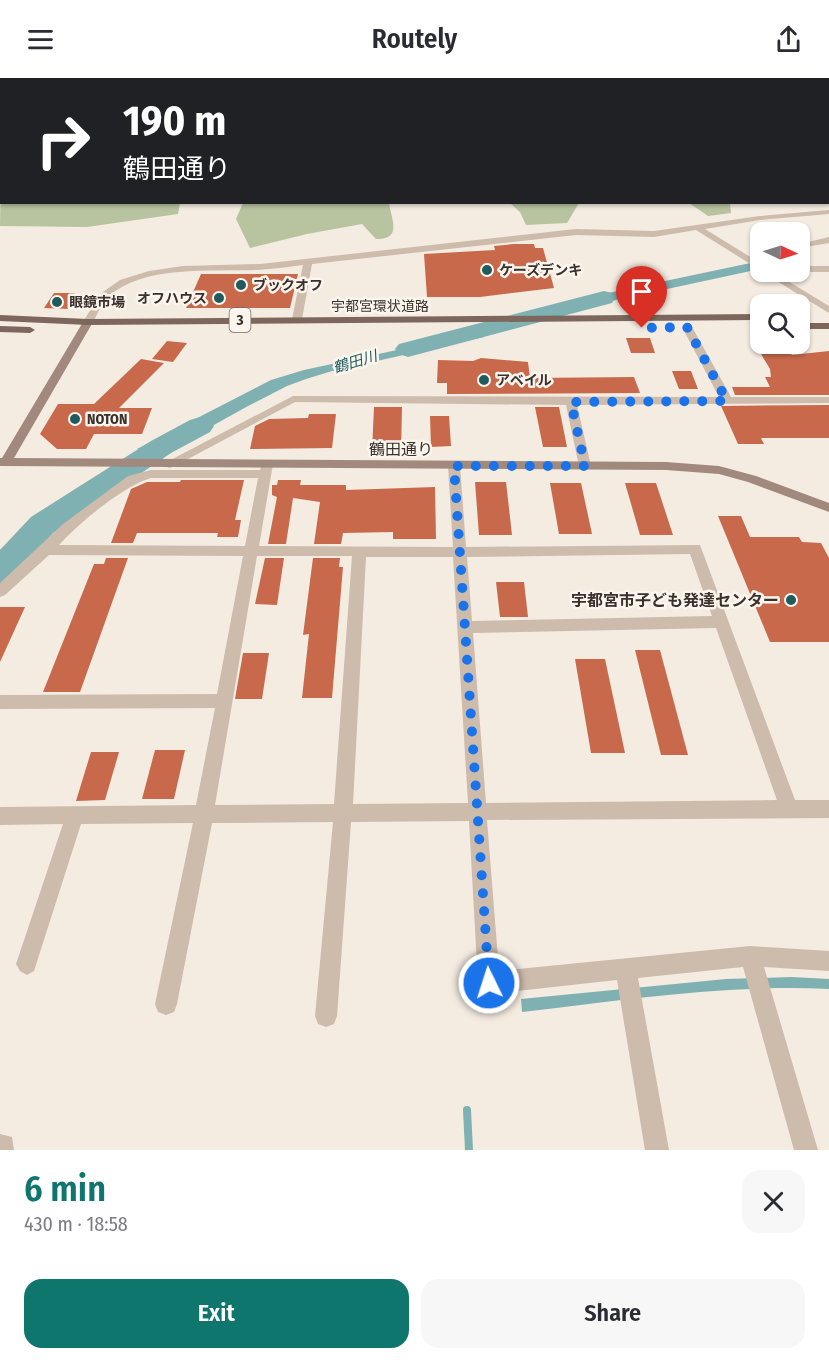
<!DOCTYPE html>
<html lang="en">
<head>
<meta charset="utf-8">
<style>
	:root { --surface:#fff; --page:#f7f7f7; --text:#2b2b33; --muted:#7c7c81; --accent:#0f766e }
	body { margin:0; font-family:"Fira Sans Condensed","Noto Sans JP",sans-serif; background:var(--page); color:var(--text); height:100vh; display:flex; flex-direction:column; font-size:22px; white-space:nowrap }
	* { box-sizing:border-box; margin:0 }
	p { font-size:20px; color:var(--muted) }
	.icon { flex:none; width:33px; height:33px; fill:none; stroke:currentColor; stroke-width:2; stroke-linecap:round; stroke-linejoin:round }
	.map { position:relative; height:1072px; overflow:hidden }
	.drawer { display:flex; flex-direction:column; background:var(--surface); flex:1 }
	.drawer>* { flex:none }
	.guide { position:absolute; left:0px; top:0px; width:830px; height:126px; box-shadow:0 2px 4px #0004; background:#202124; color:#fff; overflow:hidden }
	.needle { width:39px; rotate:94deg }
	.fabs { position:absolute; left:750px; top:144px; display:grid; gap:12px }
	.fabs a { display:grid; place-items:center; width:60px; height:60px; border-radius:12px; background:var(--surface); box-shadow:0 2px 4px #0004; font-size:30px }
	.pin { position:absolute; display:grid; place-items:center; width:51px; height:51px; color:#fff; margin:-62px -26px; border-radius:50% 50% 50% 0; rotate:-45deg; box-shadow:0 0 6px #0007 }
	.pin .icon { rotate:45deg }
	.me { position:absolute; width:66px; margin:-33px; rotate:356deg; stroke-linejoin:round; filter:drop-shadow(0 0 4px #0008) }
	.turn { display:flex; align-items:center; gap:21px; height:126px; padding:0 24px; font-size:27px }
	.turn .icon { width:78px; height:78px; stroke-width:2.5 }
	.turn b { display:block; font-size:42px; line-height:51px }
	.round { display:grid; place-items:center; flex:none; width:63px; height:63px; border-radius:18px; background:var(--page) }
	.headline { display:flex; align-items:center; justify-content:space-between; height:102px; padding:0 24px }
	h1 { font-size:36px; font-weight:600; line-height:45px; color:var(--accent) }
	.cta { display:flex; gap:12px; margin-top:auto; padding:12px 24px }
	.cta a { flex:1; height:69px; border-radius:18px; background:var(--accent); color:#fff; font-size:24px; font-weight:600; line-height:69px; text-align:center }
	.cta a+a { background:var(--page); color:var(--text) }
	header { display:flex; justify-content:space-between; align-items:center; height:78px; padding:0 24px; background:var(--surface); font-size:27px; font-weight:600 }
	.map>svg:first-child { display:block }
	.green { fill:#b8c4a0 }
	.water { fill:#7fb0b2 }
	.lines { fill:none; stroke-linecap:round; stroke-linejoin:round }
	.stream { stroke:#7fb0b2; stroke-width:8 }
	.river { fill:#7fb0b2; fill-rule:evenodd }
	.building { fill:#c8694b }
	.street { fill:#cdbbac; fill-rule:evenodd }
	.secondary { fill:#a18a7d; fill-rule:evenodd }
	.primary { fill:#7d675c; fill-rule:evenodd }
	.route { stroke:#1a73e8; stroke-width:10; stroke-dasharray:0 18 }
	.poi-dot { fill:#1f5a5e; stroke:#fbf5ee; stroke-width:2 }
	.labels { text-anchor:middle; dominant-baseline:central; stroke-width:5; stroke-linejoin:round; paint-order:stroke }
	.far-poi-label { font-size:14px; font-weight:bold; fill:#3b302b; stroke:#fbf5ee; text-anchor:start }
	.far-street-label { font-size:14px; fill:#3b302b; stroke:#fbf5ee }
	.shield { fill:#fbf5ee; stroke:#756b66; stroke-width:1.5 }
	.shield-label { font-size:15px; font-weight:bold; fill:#3b302b }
	.far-water-label { font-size:15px; font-style:italic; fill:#1f5a5e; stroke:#fbf5ee }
	.street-label { font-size:16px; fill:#3b302b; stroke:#fbf5ee }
	.poi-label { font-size:16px; font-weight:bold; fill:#3b302b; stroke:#fbf5ee; text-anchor:end }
</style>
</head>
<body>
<header><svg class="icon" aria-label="menu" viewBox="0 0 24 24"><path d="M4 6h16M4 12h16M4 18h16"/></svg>Routely<svg class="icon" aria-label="share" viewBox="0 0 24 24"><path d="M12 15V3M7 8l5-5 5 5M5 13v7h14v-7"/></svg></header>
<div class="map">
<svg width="829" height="1072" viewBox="0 0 829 1072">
	<rect width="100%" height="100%" fill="#f4ebe1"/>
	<path class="green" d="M74,0h591l2,1h-631z
		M1,83l1,41 178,1 -2,11 -91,13 -87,-1z
		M243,125h146c3,18 13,36 -13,36l-14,-15 -55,10 -57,14 -14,-29z
		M510,125h69l-12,20 -41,2 -6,-13z
		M689,125h41l1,10 -23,3z"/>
	<path class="water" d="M760,183v8l-186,40h-28l29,-9z
		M446,259h38l-152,34 -26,8 -19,7 -39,20 -79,44 -32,-1 134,-69 33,-10 93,-20z
		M90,402h22l-25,17 -87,77v-24l62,-52z
		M792,899l37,2v10c-103,-5 -205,11 -307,23l-1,-13 205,-20z"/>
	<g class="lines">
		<path class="stream" d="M467,1032l2,40"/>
		<path class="river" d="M604,213l8,2 3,5 -3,5 -204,54 -9,-3 -4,-5 4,-5z
			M200,339l10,3 4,6 -4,6 -39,21 -118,80 -41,48 -12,4v-35l31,-33 120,-76 39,-21z"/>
	</g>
	<path class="building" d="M514,166h20l1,4h8l11,40 -74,9h-53l-3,-43 71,-4 -1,-4z
		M201,196h97l-8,34h-104z
		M54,215h21l-6,16 -25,-1z
		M626,260h24l5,15h-24z
		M167,263l20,2 -14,19 -21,-3z
		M755,266h30l7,11 37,-4v44h-94l-3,-8h38l-5,-10h6l-1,-8z
		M481,280l47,4 2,16 104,-1 6,16 -193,1v-11h-10l1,-23 35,1z
		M141,281l23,4 -45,45h33l-10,26h-48l-8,15h-29l-17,-15 18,-30h36z
		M672,293h19l7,18h-19z
		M829,327v33h-68l3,6h-26l-17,-38z
		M374,329h28l-1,44h-29z
		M535,329h24l8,40h-24z
		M309,336h27l-4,34 -82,1 5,-23 14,-7 39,-1z
		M430,338h19l2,30 -20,1z
		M181,402h63l-9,40h6l-3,17h-21l1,-4h-81l-4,10h-22l20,-54 16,-7h33z
		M278,402h23l-1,5h46v5l89,-3 1,52h-43v-7l-50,1 -2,11h-27l6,-42 -27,-4 -7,46h-18l9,-47 -5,-2v-10h5z
		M475,404h31l6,53h-33z
		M550,405h31l11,51h-33z
		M625,405h31l17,52h-33z
		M718,438h23l9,21h49l3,5 19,1 8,15v84h-59z
		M106,480h22l-48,134h-37l51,-128h10z
		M265,480h19l-7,47 -22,-1z
		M313,480h27l-1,9h4l-11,131h-30l7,-64 -6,1z
		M496,504h28l4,35h-28z
		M0,529h25l-25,55z
		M635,572h25l28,105h-27z
		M243,575h26l-7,46h-27z
		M575,581h30l20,94h-34z
		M155,672h30l-11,49h-32z
		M91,674h28l-14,48 -29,1z"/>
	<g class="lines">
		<path class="street" d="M681,0h7l2,2h-8z
			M721,0h6l2,2h-7z
			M780,0h6l2,2h-7z
			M817,0h6l2,2h-7z
			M828,46h1v5h-1z
			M828,72h1v4h-1z
			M829,132v4l-69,6 -55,9 55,34v7l-64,-40 -42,7 -78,-2 -264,29 -10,55 -5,3 -5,-3 11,-54c-15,2 -31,4 -46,5 -45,2 -113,-6 -149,27 -7,6 -11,19 -16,27l-9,-2 17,-28 20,-14 29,-9 34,-5 77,-2 316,-35 78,2 106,-15z
			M829,159v6l-29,5v-4z
			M800,188h29v6h-29z
			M762,194h11l56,34v7z
			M687,246l5,3 39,70h98v6l-252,2 14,61 -6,4 -6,-4 -13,-61 -271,-3 -122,65 -4,1 -6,-4 130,-68 426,1 -37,-70z
			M267,382l6,4 -14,82 194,1 -5,-81 6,-4 6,4 6,81 234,-2 95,255h34v18l-342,2 12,151 251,-25 79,5v20l-65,-4 54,183h-24l-51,-183 -105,11 31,172h-24l-28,-170 -128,14 -8,-3 -3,-8 -9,-162 -118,1 -14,194 -3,8 -8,3 -8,-3 -3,-8 18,-194 -121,1 -35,181 -3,8 -8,3 -8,-3 -3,-8 38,-181 -112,1 -47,147 -7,4 -7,-4 -4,-7 47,-140 -63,1v-18l196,-2 19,-97 -215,1v-14l217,-1 26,-138 -194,-1 -44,40 -5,2v-14l63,-59 65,-48 23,-6h109l3,-9zM151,400h107l-13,68 -186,-1c20,-22 64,-59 92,-67zM690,476l22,62 -240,5 -5,-64zM257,478h95l-18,248 -119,1zM366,479h87l15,246 -115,1zM716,550l61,172 -291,3 -13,-170z
			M0,1056l12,3 2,13h-14z"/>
		<path class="secondary" d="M88,241l5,3 -79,136 652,4 53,4 37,10 73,27v9l-81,-30 -29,-8 -53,-4 -666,-4v-8h2l81,-136z"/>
		<path class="primary" d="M760,236v6l-672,5 -88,-4v-6l88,4z
			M800,245h29v6h-29z
			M0,248l30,1 5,3 -5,3 -30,-1z"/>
	</g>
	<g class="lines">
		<path class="route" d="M489,905l-35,-517h131l-14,-64 156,-1 -40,-74 -45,1"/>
	</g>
	<g class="poi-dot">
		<circle cx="487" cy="192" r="6"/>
		<circle cx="241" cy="207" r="6"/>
		<circle cx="219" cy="220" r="6"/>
		<circle cx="57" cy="224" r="6"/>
		<circle cx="484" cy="302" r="6"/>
		<circle cx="75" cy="341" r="6"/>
		<circle cx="791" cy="522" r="6"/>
	</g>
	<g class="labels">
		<g class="far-poi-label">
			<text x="499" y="192">ケーズデンキ</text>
			<text x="253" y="207">ブックオフ</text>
			<text x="207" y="220" text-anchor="end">オフハウス</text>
			<text x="69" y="224">眼鏡市場</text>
			<text x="496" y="302">アベイル</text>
			<text x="87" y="341">NOTON</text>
		</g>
		<g class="far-street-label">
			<text x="380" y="228">宇都宮環状道路</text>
		</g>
		<rect class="shield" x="229.5" y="230" width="21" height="24" rx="4.5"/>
		<g class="shield-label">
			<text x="240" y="242">3</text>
		</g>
		<g class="far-water-label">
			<text transform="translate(355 284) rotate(-17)">鶴田川</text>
		</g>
		<g class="street-label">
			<text x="401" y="371">鶴田通り</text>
		</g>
		<g class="poi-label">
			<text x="779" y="522">宇都宮市子ども発達センター</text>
		</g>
	</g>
</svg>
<div class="fabs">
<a><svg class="needle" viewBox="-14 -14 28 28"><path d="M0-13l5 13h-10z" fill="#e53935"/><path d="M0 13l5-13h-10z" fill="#7c7c81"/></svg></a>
<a><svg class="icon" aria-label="search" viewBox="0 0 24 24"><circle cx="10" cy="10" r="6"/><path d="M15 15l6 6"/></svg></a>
</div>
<div class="pin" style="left:642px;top:250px;background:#d93025"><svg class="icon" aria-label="arrive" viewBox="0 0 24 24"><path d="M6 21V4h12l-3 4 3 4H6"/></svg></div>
<svg class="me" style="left:489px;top:905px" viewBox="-20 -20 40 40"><circle r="17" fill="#1a73e8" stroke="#fff" stroke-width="3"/><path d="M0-11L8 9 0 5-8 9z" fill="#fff"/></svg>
<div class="guide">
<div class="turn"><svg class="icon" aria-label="right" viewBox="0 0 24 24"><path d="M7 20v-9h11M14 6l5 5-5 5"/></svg><div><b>190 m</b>鶴田通り</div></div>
</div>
</div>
<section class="drawer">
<div class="headline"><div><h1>6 min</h1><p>430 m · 18:58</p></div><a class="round"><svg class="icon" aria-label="close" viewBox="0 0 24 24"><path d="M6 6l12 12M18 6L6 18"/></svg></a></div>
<div class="cta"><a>Exit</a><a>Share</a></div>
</section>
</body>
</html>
